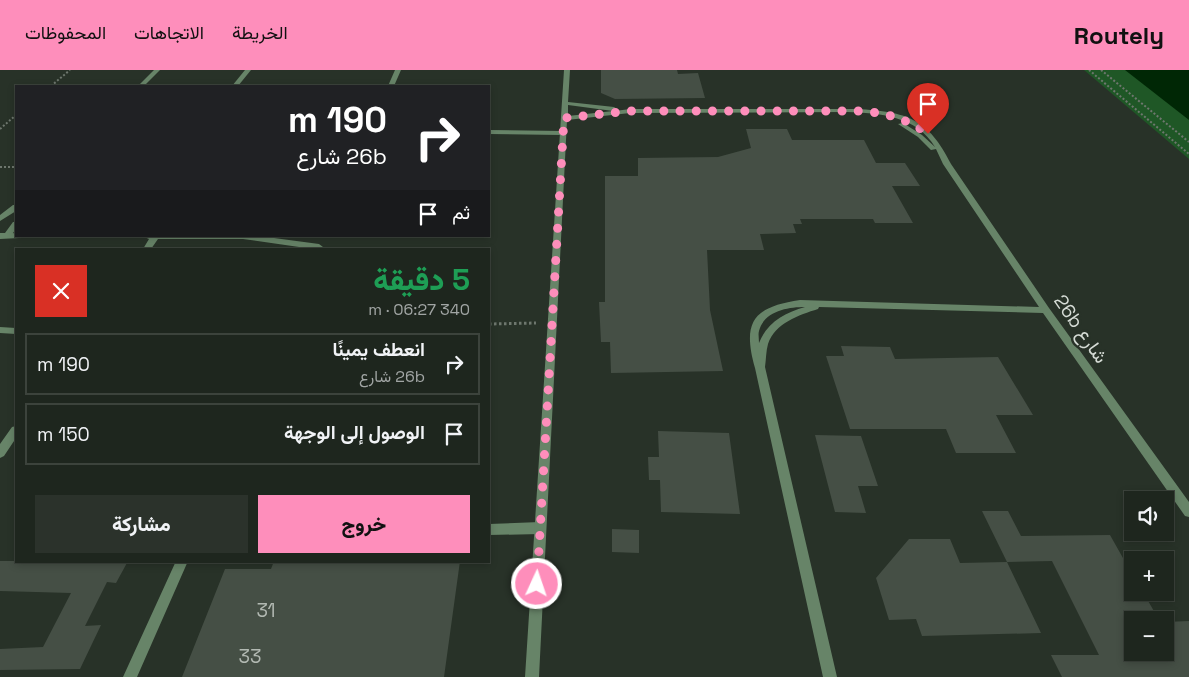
<!DOCTYPE html>
<html lang="ar">
<head>
<meta charset="utf-8">
<style>
	:root { --surface:#1e261e; --page:#2b322b; --text:#f1f3f6; --muted:#a1a5a4; --line:#3c433c; --accent:#fe8ebb }
	body { margin:0; font-family:"Space Grotesk",Vazirmatn,sans-serif; background:var(--page); color:var(--text); direction:rtl; height:100vh; display:flex; flex-direction:column; font-size:19px; white-space:nowrap }
	* { box-sizing:border-box; margin:0 }
	p { font-size:16px; color:var(--muted) }
	.icon { flex:none; width:28px; height:28px; fill:none; stroke:currentColor; stroke-width:2; stroke-linecap:round; stroke-linejoin:round }
	.map { position:relative; flex:1; overflow:hidden; direction:ltr }
	.sheet { position:absolute; left:15px; top:178px; width:475px; height:315px; display:flex; flex-direction:column; background:var(--surface); border-radius:0px; box-shadow:0 2px 8px #0003,0 0 0 1px var(--line); direction:rtl }
	.sheet>* { flex:none }
	.banner { position:absolute; left:15px; top:15px; width:475px; height:152px; border-radius:0px; box-shadow:0 2px 8px #0003,0 0 0 1px var(--line); direction:rtl; background:#202124; color:#fff; overflow:hidden }
	.tools { position:absolute; left:1124px; top:421px; display:grid; gap:10px }
	.tools a { display:grid; place-items:center; width:50px; height:50px; border-radius:0px; background:var(--surface); box-shadow:0 2px 8px #0003,0 0 0 1px var(--line); font-size:25px }
	.pin { position:absolute; display:grid; place-items:center; width:42px; height:42px; color:#fff; margin:-51px -21px; border-radius:50% 50% 50% 0; rotate:-45deg; box-shadow:0 0 5px #0007 }
	.pin .icon { rotate:45deg }
	.me { position:absolute; width:55px; margin:-28px; rotate:3deg; stroke-linejoin:round; filter:drop-shadow(0 0 4px #0008) }
	.turn { display:flex; align-items:center; gap:18px; height:105px; padding:0 20px; font-size:22px }
	.turn .icon { width:65px; height:65px; stroke-width:2.5 }
	.turn b { display:block; font-size:35px; line-height:42px }
	.then { display:flex; align-items:center; height:48px; padding:0 20px; background:#0003; gap:10px; font-size:19px }
	.round { display:grid; place-items:center; flex:none; width:52px; height:52px; border-radius:0px; background:var(--page) }
	.head { display:flex; align-items:center; justify-content:space-between; height:85px; padding:0 20px }
	h1 { font-size:30px; font-weight:800; line-height:38px; color:#1e9e55 }
	.button { display:flex; gap:10px; margin-top:auto; padding:10px 20px }
	.button a { flex:1; height:58px; border-radius:0px; background:var(--accent); color:#111; font-size:20px; font-weight:800; line-height:58px; text-align:center }
	.button a+a { background:var(--page); color:var(--text) }
	ul { padding:0; list-style:none }
	li { display:flex; align-items:center; gap:15px; height:62px; margin:0 10px 8px; padding:0 10px; border:2px solid var(--line); border-radius:0px }
	li div { flex:1 }
	li b { display:block; font-size:19px }
	li em { font-style:normal }
	header { display:flex; align-items:center; gap:30px; box-sizing:border-box; height:70px; padding:0 25px; background:var(--accent); color:#111 }
	header strong { font-size:24px }
	nav { display:flex; gap:28px; margin-inline-start:auto; font-size:18px }
	.map>svg:first-child { display:block }
	.green { fill:#1f5726 }
	.water { fill:#002705 }
	.building { fill:#454f45 }
	.lines { fill:none; stroke-linecap:round; stroke-linejoin:round }
	.path-far1 { stroke:#6e776e; stroke-width:2; stroke-dasharray:2 2; stroke-linecap:butt }
	.path { stroke:#6e776e; stroke-width:3; stroke-dasharray:2.5 2.5; stroke-linecap:butt }
	.service { fill:#678468; fill-rule:evenodd }
	.minor { fill:#678468; fill-rule:evenodd }
	.route { stroke:#fe8ebb; stroke-width:9; stroke-dasharray:0 16.2 }
	.labels { text-anchor:middle; dominant-baseline:central; stroke-width:5; stroke-linejoin:round; paint-order:stroke }
	.street-label { font-size:19px; fill:#d6dcd6; stroke:#283228 }
	.near-number-label { font-size:19px; fill:#b2b9b2 }
</style>
</head>
<body>
<header>
<strong>Routely</strong>
<nav><a>الخريطة</a><a>الاتجاهات</a><a>المحفوظات</a></nav>
</header>
<div class="map">
<svg width="1189" height="607" viewBox="0 0 1189 607">
	<rect width="100%" height="100%" fill="#283228"/>
	<path class="green" d="M1084,0h105v89z"/>
	<path class="water" d="M1125,0h64v50z"/>
	<path class="building" d="M601,0h76l1,4 20,-1 7,25 -90,1 -14,-6z
		M746,59h41l5,11h72l12,23h29l15,23h-28l21,37h-38l-2,-4h-73l2,5h-9l3,9 -36,1 4,16h-57l3,60 13,61 -112,2 -1,-31h-9l-2,-40h6v-126h33v-18l80,-1 33,-9z
		M841,276l49,1 5,12 103,-2 35,58h-37l20,38h-60l-10,-24h-96l-24,-73h18z
		M658,361l71,2 11,81 -79,-2 -1,-32h-11l-1,-23h11z
		M815,365l46,1 17,50h-20l8,27 -31,-1z
		M982,441h26l13,25 89,-1 22,39v18h11l16,28h-27v32h33v-30l24,-1v56h-127l-11,-22h48l-47,-94 -45,1z
		M612,459l27,1v23l-27,-1z
		M909,469h41l10,24 47,-1 34,71 -119,3 -6,-17 -27,1 -13,-42z
		M0,491h128l-12,22 -9,-1 -22,44 16,-1 -21,44 -80,1v-21l43,-2 28,-54 -71,-2z
		M274,491h186l-16,116h-262l43,-108h46z"/>
	<g class="lines">
		<path class="path-far1" d="M1089,0l100,84
			M1101,0l88,72
			M51,16l19,-16
			M0,59l16,-14
			M0,97h16"/>
		<path class="path" d="M489,254l47,-1"/>
		<path class="service" d="M489,60l73,1 3,2 -3,2 -73,-1z
			M540,452l4,2 2,4 -2,4 -4,2 -51,1v-11z"/>
		<path class="minor" d="M154,0h6l-16,16h-6z
			M245,0h6l-13,16h-6z
			M395,0h6l-7,16h-6z
			M564,0h6l-2,32 46,5 3,2 -2,2 15,-2h227c50,3 71,9 94,55l98,144 140,194v15l-4,-1 -142,-203 -224,-6 -1,2c-19,6 -43,14 -50,35 -2,7 -2,16 -3,23l72,310h-14l-68,-309c-13,-46 -2,-61 45,-68l239,7 -96,-143 -7,-15 -5,1 -13,-13 -20,-13 5,-1 19,12 13,12c-18,-31 -56,-34 -88,-35l-217,1 -63,7 -28,557h-14zM568,35l45,6 -45,5zM805,237c-20,6 -38,15 -46,36 0,-4 -1,-9 0,-12 5,-20 29,-24 46,-24z
			M13,135h3v6l-16,10v-6z
			M13,152h3v7l-3,4 3,1v2h4l-1,2 -19,1v-6h5z
			M142,166h117l60,8 4,3 -1,2h-9l-70,-10h-85l-7,10h-8l6,-10z
			M0,257l16,1v6l-16,-1z
			M16,356v12l-12,18 -4,2v-14l12,-17z
			M176,491h12l-51,116h-14z"/>
	</g>
	<g class="lines">
		<path class="route" d="M537,514l27,-466 66,-7h231c26,2 46,8 67,23"/>
	</g>
	<g class="labels">
		<g class="street-label">
			<text transform="translate(1081 259) rotate(55)">26b شارع</text>
		</g>
		<g class="near-number-label">
			<text x="266" y="540">31</text>
			<text x="250" y="586">33</text>
		</g>
	</g>
</svg>
<div class="tools">
<a><svg class="icon" aria-label="sound" viewBox="0 0 24 24"><path d="M4 9h4l5-4v14l-5-4H4zM17 9q2 3 0 6"/></svg></a>
<a>+</a>
<a>−</a>
</div>
<div class="pin" style="left:928px;top:64px;background:#d93025"><svg class="icon" aria-label="arrive" viewBox="0 0 24 24"><path d="M6 21V4h12l-3 4 3 4H6"/></svg></div>
<svg class="me" style="left:537px;top:514px" viewBox="-20 -20 40 40"><circle r="17" fill="#fe8ebb" stroke="#fff" stroke-width="3"/><path d="M0-11L8 9 0 5-8 9z" fill="#fff"/></svg>
<div class="banner">
<div class="turn"><svg class="icon" aria-label="right" viewBox="0 0 24 24"><path d="M7 20v-9h11M14 6l5 5-5 5"/></svg><div><b>190 m</b>26b شارع</div></div>
<div class="then">ثم<svg class="icon" aria-label="arrive" viewBox="0 0 24 24"><path d="M6 21V4h12l-3 4 3 4H6"/></svg></div>
</div>
<section class="sheet">
<div class="head"><div><h1>5 دقيقة</h1><p>340 m · 06:27</p></div><a class="round" style="background:#d93025;color:#fff"><svg class="icon" aria-label="close" viewBox="0 0 24 24"><path d="M6 6l12 12M18 6L6 18"/></svg></a></div>
<ul>
<li><svg class="icon" aria-label="right" viewBox="0 0 24 24"><path d="M7 20v-9h11M14 6l5 5-5 5"/></svg><div><b>انعطف يمينًا</b><p>26b شارع</p></div><em>190 m</em></li>
<li><svg class="icon" aria-label="arrive" viewBox="0 0 24 24"><path d="M6 21V4h12l-3 4 3 4H6"/></svg><div><b>الوصول إلى الوجهة</b></div><em>150 m</em></li>
</ul>
<div class="button"><a>خروج</a><a>مشاركة</a></div>
</section>
</div>
</body>
</html>
